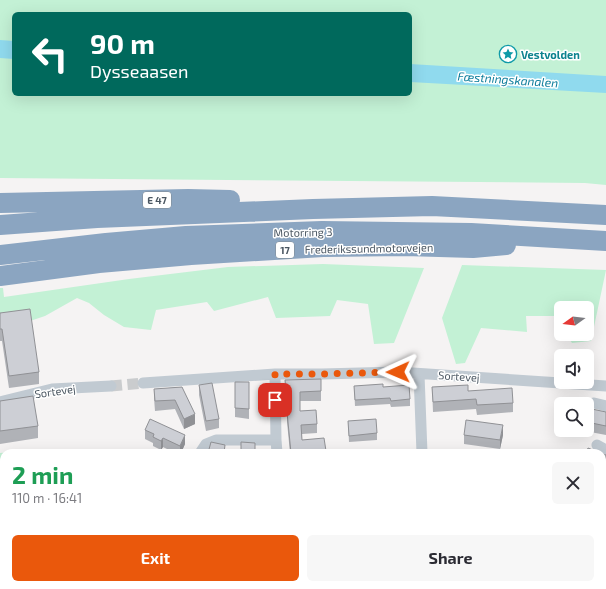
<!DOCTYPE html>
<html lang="en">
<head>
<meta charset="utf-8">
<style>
	:root { --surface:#fff; --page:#f7f7f7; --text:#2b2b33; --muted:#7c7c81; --accent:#ea580c }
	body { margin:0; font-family:"Exo 2",sans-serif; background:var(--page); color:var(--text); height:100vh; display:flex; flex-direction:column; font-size:15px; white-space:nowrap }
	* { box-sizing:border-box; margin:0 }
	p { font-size:13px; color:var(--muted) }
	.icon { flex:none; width:22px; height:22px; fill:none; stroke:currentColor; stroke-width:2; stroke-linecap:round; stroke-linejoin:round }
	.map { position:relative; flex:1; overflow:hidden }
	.details { position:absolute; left:0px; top:449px; width:606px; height:140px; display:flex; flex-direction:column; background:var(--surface); border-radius:12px 12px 0 0; box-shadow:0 4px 16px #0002 }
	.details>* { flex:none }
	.banner { position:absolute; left:12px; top:12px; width:400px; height:84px; border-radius:6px; box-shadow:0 4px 16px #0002; background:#00695c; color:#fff; overflow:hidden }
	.needle { width:26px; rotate:255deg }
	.buttons { position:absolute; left:554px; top:301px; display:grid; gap:8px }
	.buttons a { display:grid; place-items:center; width:40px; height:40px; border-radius:6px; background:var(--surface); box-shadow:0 4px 16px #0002; font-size:20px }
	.pin { position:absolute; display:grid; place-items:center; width:34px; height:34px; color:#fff; margin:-17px; border-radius:8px; box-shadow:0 2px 6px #0006 }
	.me { position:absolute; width:44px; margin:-22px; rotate:269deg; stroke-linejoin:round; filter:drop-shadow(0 0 3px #0008) }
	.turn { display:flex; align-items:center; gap:14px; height:84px; padding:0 12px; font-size:18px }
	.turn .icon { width:52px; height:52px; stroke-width:2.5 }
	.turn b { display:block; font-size:28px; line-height:34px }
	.round { display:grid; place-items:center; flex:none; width:42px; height:42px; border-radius:6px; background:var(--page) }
	.overview { display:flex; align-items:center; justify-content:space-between; height:68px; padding:0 12px }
	h1 { font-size:24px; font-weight:700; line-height:30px; color:#1e9e55 }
	.cta { display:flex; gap:8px; margin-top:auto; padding:8px 12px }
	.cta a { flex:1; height:46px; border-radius:6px; background:var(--accent); color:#fff; font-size:16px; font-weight:700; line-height:46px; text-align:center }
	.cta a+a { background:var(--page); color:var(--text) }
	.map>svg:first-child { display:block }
	.green { fill:#c3f1d5; fill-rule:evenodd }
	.water { fill:#90daee }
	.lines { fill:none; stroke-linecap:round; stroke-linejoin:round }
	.minor-tunnel { stroke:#caccce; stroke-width:11; stroke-dasharray:11 5.5; stroke-linecap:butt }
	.minor { stroke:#c1cad2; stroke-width:11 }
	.motorway { stroke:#8ba5c1; stroke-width:20 }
	.wall { fill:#b0b2b7 }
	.shaded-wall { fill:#909195 }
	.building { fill:#cdcfd5; stroke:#909195 }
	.route { stroke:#ea580c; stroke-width:7; stroke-dasharray:0 12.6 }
	.labels { text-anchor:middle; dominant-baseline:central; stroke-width:3; stroke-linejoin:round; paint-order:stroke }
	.shield { fill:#fff; stroke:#808990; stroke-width:1 }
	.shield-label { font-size:10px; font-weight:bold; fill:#4a5661 }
	.culture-label { font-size:11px; font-weight:bold; fill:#0d838f; stroke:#fff; text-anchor:start }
	.street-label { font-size:11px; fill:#4a5661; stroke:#fff }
	.water-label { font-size:12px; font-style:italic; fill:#0c7c9b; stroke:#fff }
</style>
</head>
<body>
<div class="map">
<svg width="606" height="589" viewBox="0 0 606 589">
	<rect width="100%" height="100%" fill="#f5f3f3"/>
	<path class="green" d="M0,0h606v185l-21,-2 -585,-5zM14,14h396v80h-396z
		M323,264l101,4 -30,75 -20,1 -6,-40 -31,-4 -7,16 -54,2 -8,-21 -54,14 -7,-9 -51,8 -5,20 -27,-3 -20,-12 -15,-12 -12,-5 -32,18 -15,5 -30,4v-37h3l1,9 125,-18 99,-12z
		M462,265l144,5 -15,71 -19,2 -6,-9h21v-26h-26v18l-6,-10h-29l1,16 -46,-4 -16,35 -9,1 -14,-46z
		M52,449v4h-48v132h61l1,4h-66v-136z
		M325,585h23l2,2v2h-32z"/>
	<path class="water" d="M0,40l14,1v18l-14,-1z
		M410,64l196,12v17l-196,-11z"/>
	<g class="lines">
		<path class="minor-tunnel" d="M111,386l32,-3"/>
		<path class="minor" d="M275,374l1,66 1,13
			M419,374l3,79
			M143,383l132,-9h47l76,-2 208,14
			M0,402l52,-13 59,-3
			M594,403l12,3
			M597,445l9,5
			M200,453l6,-9 10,-4h60
			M602,499l4,1
			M602,544l4,1
			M179,585v4
			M293,585v4
			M407,585l1,4
			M577,585l16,4"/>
		<path class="motorway" d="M0,203l188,-4 42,1
			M0,225l97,-7 216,-9 119,-3 174,9
			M0,255l106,-12 80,-7 136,-5 149,2 135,8
			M0,276l99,-13 92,-8 132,-8 82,-1 68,2 33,-3"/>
	</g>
	<path class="wall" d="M0,313l39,59v12l-30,4 -7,-47h-2z
		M321,379v22h-21v10l17,13v9l-15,1v6l24,11v2h-36l-3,-31v-10h3v-11h-4l-1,-21z
		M235,382h14v37l-14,-2z
		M199,385l20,34v9l-13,3 -7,-36z
		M354,386l29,1 27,12v7l-19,1 -1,-3 -35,2z
		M182,387l13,37 -11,5 -9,-20 -20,2 -1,-13v-9z
		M432,387l36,4 45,12v9l-36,3 -1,-6 -43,3z
		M0,401l38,25v12l-38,6z
		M587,410l19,2v23l-21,-4v-1h2z
		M348,421l29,12v7l-28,2z
		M145,430l40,14 -4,9h-6l-12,-6 -2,3 -8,-4v-3l-8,-4z
		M464,435h39l-3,14 -36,-5z
		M602,454l4,1v24l-4,-2z
		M602,503l4,1v24l-4,-1z
		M602,548h4v23h-4z"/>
	<path class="shaded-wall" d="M195,414v10l-11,5v-10z
		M503,425v10l-3,14v-9z
		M185,435v9l-4,9h-1v-7z
		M163,438v9l-2,3v-9z
		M225,445v8h-1z"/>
	<path class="building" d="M30,309l9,63 -30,4 -7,-47h-2v-16z
		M321,379v12l-21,1v19l16,-1 1,14 -16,1 1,15 22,-2 2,13 -9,1v1h-26l-4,-41h3v-20h-4l-1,-12z
		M235,382h14v27l-14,-1z
		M212,383l7,36 -13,2 -7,-36z
		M383,384v3l26,-2 1,14 -19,2 -1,-3 -35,2 -1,-14z
		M468,385v6l44,-3 1,15 -36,2 -1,-6 -43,3 -1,-15z
		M182,387l13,27 -11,5 -9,-19 -20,1 -1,-12z
		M33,396l5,30 -38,5v-30z
		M587,408l19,4v14l-19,-4z
		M150,419l35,16 -5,11 -17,-8 -2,3 -8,-4 1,-3 -9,-4z
		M376,419l1,14 -28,3 -1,-15z
		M466,420l37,5 -3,15 -36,-5z
		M211,442l14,3 -1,8h-16z
		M241,442l14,1v10h-14z
		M588,448l12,5h-14z
		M602,454l4,1v14l-4,-1z
		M602,503l4,1v14l-4,-1z
		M602,548h4v13h-4z
		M544,585h13l23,4h-37z"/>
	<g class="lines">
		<path class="route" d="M275,400v-26h47l76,-2"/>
	</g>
	<defs>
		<symbol id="sight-ring" viewBox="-11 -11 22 22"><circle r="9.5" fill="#fff" stroke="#0f9aa8" stroke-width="1.5"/><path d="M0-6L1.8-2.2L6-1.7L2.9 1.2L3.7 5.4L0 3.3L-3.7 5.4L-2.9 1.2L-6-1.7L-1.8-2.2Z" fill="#0f9aa8"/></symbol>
	</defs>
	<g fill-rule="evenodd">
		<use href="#sight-ring" x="498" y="44" width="20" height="20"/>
	</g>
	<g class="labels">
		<g class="shield">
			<rect x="143" y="192" width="28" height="16" rx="3"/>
			<rect x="276" y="242" width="18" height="16" rx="3"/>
		</g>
		<g class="shield-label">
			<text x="157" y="200">E 47</text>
			<text x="285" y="250">17</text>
		</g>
		<g class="culture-label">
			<text x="521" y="54">Vestvolden</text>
		</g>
		<g class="street-label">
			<text transform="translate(303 232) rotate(-1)">Motorring 3</text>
			<text transform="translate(369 248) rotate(-1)">Frederikssundmotorvejen</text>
			<text transform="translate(459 376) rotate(4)">Sortevej</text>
			<text transform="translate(55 391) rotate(-8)">Sortevej</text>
		</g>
		<g class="water-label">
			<text transform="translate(508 79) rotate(4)">Fæstningskanalen</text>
		</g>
	</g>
</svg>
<div class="buttons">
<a><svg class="needle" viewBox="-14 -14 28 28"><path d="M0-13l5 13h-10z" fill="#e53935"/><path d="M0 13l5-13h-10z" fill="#7c7c81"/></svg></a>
<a><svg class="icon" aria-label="sound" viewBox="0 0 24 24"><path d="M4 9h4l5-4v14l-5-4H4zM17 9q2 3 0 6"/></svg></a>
<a><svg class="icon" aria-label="search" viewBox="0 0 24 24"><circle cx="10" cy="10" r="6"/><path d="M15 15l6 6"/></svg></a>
</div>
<div class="pin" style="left:275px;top:400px;background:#d93025"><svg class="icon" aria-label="arrive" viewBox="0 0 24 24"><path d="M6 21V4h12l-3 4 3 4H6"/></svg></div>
<svg class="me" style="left:398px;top:372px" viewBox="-20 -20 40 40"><path d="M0-17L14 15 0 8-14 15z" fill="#ea580c" stroke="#fff" stroke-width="4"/></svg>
<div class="banner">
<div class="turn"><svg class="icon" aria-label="left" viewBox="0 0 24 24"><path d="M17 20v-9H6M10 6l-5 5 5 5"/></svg><div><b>90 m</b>Dysseaasen</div></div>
</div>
<section class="details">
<div class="overview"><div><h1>2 min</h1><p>110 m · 16:41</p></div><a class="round"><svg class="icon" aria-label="close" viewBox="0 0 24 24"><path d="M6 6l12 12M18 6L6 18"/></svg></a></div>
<div class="cta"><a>Exit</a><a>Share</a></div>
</section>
</div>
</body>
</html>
